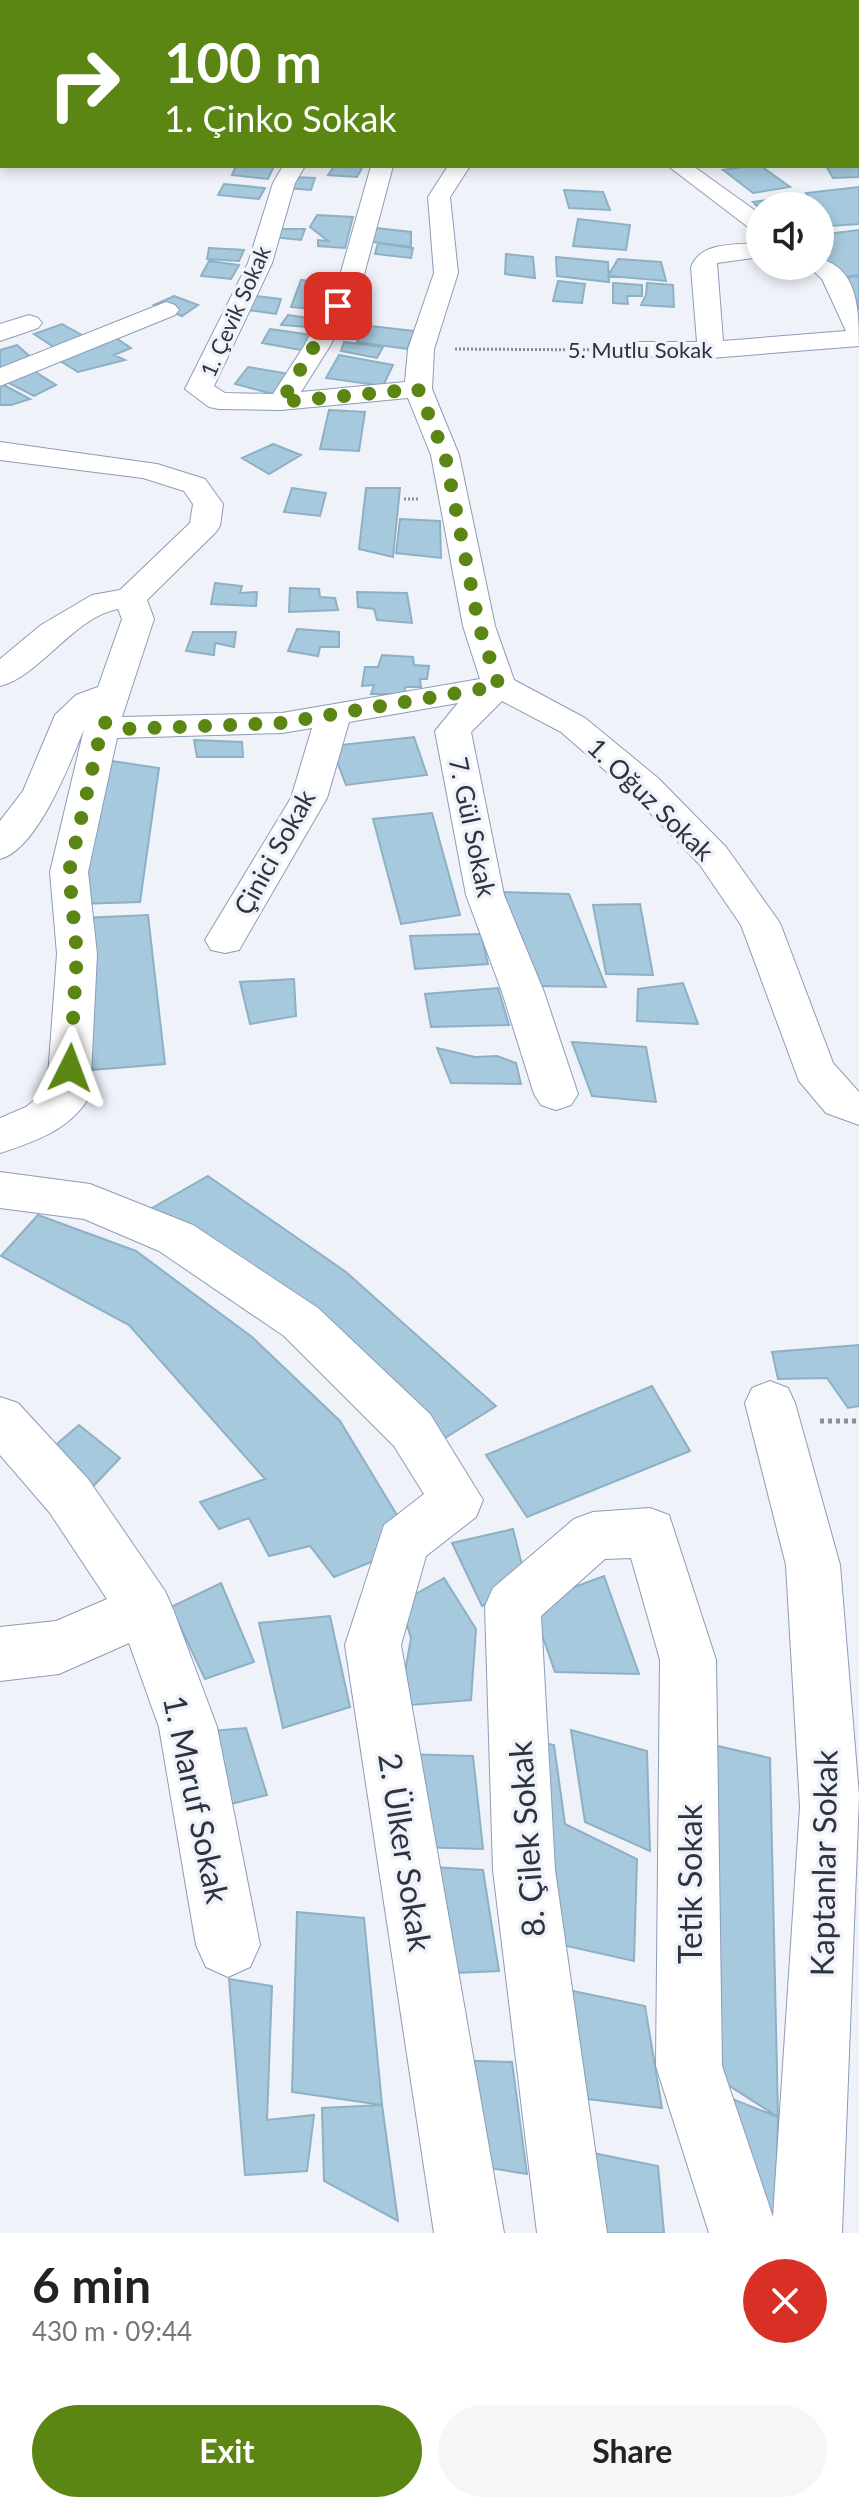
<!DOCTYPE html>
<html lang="en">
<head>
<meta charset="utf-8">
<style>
	:root { --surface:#fff; --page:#f6f6f6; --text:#222; --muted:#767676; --accent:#5b8613 }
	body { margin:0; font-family:Lato,sans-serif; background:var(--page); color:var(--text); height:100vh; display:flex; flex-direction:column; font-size:30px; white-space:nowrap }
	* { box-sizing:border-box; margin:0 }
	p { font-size:26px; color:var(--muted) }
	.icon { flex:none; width:44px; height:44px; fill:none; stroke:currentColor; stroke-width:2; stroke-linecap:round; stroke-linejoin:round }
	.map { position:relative; height:2233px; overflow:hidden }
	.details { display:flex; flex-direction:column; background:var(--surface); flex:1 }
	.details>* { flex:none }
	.hud { position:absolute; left:0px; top:0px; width:860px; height:168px; box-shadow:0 4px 12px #0003; background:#5b8613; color:#fff; overflow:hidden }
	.tools { position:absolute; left:746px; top:192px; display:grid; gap:16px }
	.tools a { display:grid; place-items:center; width:88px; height:88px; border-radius:50%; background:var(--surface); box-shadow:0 4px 12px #0003; font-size:40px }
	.pin { position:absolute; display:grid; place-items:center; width:68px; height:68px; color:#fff; margin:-34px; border-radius:16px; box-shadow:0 4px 12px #0006 }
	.me { position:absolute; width:88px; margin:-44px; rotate:3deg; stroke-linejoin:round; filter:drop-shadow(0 0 6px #0008) }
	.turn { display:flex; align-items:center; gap:28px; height:168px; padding:0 32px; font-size:36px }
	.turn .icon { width:104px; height:104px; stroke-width:2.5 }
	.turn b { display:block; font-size:56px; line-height:68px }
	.round { display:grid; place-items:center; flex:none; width:84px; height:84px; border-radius:42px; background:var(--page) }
	.overview { display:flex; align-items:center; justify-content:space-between; height:136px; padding:0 32px }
	h1 { font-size:48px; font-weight:700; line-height:60px }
	.primary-button { display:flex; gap:16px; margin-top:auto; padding:16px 32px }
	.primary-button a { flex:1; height:92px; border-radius:48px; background:var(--accent); color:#fff; font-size:32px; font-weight:700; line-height:92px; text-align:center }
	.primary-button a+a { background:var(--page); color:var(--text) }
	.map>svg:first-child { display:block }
	.building { fill:#a6c9dd; stroke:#8eb0c4; stroke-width:2 }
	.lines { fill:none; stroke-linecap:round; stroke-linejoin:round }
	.minor-casing { stroke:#8c9cb9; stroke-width:2 }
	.major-casing { stroke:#6e69ac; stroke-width:2 }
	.path-far1 { stroke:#898e97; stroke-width:3; stroke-dasharray:2 2; stroke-linecap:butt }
	.path { stroke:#898e97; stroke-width:5; stroke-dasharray:4 4; stroke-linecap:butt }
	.minor { fill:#fff; fill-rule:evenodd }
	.major { fill:#bdb6f0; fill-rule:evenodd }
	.route { stroke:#5b8613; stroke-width:14; stroke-dasharray:0 25.2 }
	.labels { text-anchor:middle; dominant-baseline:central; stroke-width:7; stroke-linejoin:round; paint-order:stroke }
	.far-street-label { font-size:22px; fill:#2d3440; stroke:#eff2f9 }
	.street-label { font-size:26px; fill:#2d3440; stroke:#eff2f9 }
	.near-street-label { font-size:32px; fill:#2d3440; stroke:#eff2f9 }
</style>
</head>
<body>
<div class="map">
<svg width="859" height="2233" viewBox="0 0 859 2233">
	<rect width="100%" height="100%" fill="#eff2f9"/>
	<path class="building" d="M858,153l1,24 -26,1 -7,-12h32z
		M236,166h38l-6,13 -36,-4z
		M334,166h29l-6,11 -29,-2z
		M749,166h12l29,21 -37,6 -30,-23z
		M291,177l24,1 -4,12 -24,-2z
		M224,184l41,4 -6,11 -41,-4z
		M859,187v37l-29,2 -10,-14v-6h-5l-9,-13z
		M564,190l39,2 7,18 -41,-2z
		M792,197l4,9 -38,1 -5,-5z
		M317,215l36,2 -8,31 -27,-2v-6l10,1 -18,-14z
		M578,219l52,6 -4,25 -53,-4z
		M367,227l44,5v15l-46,-6z
		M276,229h29l-4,11 -30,-3z
		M859,230v45l-13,2 -26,-20v-22z
		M378,243l35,5 -2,10 -36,-4z
		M209,248l35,2 -5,11 -32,-2z
		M506,254l27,3 2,21 -30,-4z
		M556,257l52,5 1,20 -52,-6z
		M618,259l43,3 5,19 -58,-5z
		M209,261l30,4 -8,14 -30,-3z
		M859,276v34l-13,-33z
		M301,280l40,4 -13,27 -37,-4z
		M558,281l27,3 -3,19 -29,-2z
		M613,283l29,2v11h-15l1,8 -15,-1z
		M647,283l26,2 1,22 -33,-2 5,-10z
		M247,295l34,4 -5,15 -35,-5z
		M174,296l24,9 -16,11 -28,-11z
		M288,315l34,5 -3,8 -38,-3z
		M62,324l27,15 -31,11 -24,-16z
		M361,325l54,6 -8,18 -50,-7z
		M270,329l49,7 -13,15 -44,-8z
		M116,338l15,10 -17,7 11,5 -47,12 -18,-11z
		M344,342l39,5 -6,11 -36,-7z
		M17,345l18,16 -35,13v-24z
		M339,355l54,10 -10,21 -57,-8z
		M248,367l41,7 -16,20 -38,-10z
		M34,371l22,14 -22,11 -27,-14z
		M0,383l30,16 -19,6h-11z
		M329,410l36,2 -6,39 -39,-2z
		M273,444l28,11 -32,19 -27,-16z
		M292,488l34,5 -6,23 -36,-4z
		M366,488h34l-7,69 -34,-8z
		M400,519l40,2 1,37 -45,-5z
		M215,583l27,3 -2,7 17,-1 -1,14 -45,-2z
		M290,588l29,1 1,8 15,1 3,12 -49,2z
		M357,592l50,1 5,30 -35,-3 -3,-11 -16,-2z
		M297,629l42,3v15h-19l-2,9 -30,-5z
		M193,632h43l-2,15 -19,-4 -1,12 -28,-4z
		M382,655l31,2 1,8 15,1 -2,13h-7l1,8h-16v7h-34l3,-9 -12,1 3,-19h13z
		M414,737l13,38 -81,10 -15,-39z
		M194,740l48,2 1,15h-46z
		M105,760l54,8 -19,134 -61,2z
		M432,813l28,102 -59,9 -28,-105z
		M499,892l70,2 37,93 -73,-1z
		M640,904l13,71 -47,-1 -13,-69z
		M148,915l17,149 -85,7 2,-153z
		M481,934l7,30 -73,5 -5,-33z
		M294,979l2,37 -46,8 -10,-42z
		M683,983l15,41 -61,-3 1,-32z
		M498,988l11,37 -78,2 -6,-33z
		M572,1042l74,5 10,55 -64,-6z
		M437,1048l38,9 22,-1 19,7 5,21 -70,-1z
		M208,1176l138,96 150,134 -59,37 -117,-122 -168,-113z
		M38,1215l98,36 116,86 88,84 63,104 -17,31 -52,21 -24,-31 -41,10 -20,-38 -30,11 -19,-27 65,-23 -136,-154 -128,-69z
		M859,1345v61l-11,2 -21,-30 -49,1 -6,-27z
		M652,1386l38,65 -163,66 -41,-62z
		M79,1425l41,33 -34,36 -42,-39z
		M513,1529l13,52 -44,25 -30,-63z
		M604,1576l35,98 -84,-2 -24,-69z
		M444,1578l32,51 -5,71 -72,6 12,-68 -11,-35z
		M221,1583l33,79 -49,17 -34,-72z
		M330,1616l20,91 -67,21 -24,-105z
		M246,1728l21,67 -44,11 -22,-74z
		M571,1730l76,21 3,100 -65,-29z
		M521,1738l33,7 11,79 72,35 -3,102 -94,-21z
		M696,1741l74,17 8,359 -75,-48z
		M401,1754l72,2 10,93 -68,-2z
		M415,1866l68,4 16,101 -66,3z
		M297,1912l67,6 18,187 -90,-13z
		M229,1979l43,7 -5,134 47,-5 -7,56 -62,4z
		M549,1986l96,20 17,102 -99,-12z
		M448,2060l64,2 15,112 -62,-10z
		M712,2091l66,26 -3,108z
		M382,2105l16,116 -74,-40 -2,-73z
		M568,2148l90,18 6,67h-84z"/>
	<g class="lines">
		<defs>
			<path id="minor" d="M346,0h18l1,2h-18z
				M721,0h19l1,2h-19z
				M0,49l2,1v12l-2,-1z
				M858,106h1v12h-1z
				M283,166h22l-10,17 -23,80 -58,123 11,7 48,1 31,-48 33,-60 34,-120h22l-32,120 -31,60 -29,46 104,-10 3,-33 26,-76 -6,-76 20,-31h22l-20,31 8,76 -24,76 -2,40 27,66 36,171 19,54 71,38 73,60 68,69 54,76 53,140 26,29v33l-33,-12 -27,-32 -58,-156 -41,-60 -68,-71 -71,-62 -59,-31 -31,31 33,163 40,97 34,102 -7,11 -15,5 -15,-5 -7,-11 -32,-102 -36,-97 -31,-164 23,-28 -109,19 -22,76 -88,152 -14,3 -14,-3 -6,-10 86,-142 21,-70 -30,5 -165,5 -29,134 9,82 -7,142c-19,33 -55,46 -90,57v-35l26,-11 21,-17 10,-136 -7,-82 34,-143c-14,34 -46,120 -84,130v-38l23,-30 32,-76 21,-20 22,-8 24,-68 -4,-10c-43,7 -79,68 -118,77v-27l41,-34 51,-30 28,-5 70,-67 3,-19 -9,-13 -41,-13 -143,-18v-18l157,22 48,15 18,25 -3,22 -4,6 -69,68 7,19 -32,98 160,-4 198,-34 -17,-53 -32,-171 -23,-57 -127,12 -62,-1 -10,-2 -24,-18 63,-126 25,-80z
				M668,166h25l67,48v18l-8,-2z
				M760,243v14l-43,6 6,78 123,-10 -24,-52 -14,-13h12v-7c39,9 39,54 39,87l-148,12 -82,-2 -4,-6 4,-6 9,-2h59l-6,-75c10,-26 45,-22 69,-24z
				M166,302l9,3 4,5 -4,5 -175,71v-18z
				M29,315l9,3 4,5 -4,5 -38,13v-17z
				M0,1172l90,12 103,41 125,83 112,106 53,86 -7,17 -50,39 -25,89 103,588h-70l-89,-588 39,-120 40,-31 -30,-48 -110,-110 -125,-85 -75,-32 -84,-11z
				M770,1381l18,7 7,15 45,162 19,231 -17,437h-133l-53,-167 4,-406 -29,-102 -26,1 -64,57 14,254 52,363h-70l-44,-363 -8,-264 8,-18 81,-69 19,-7 57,-4 19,7 47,145 6,406 51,151 27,-410 -14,-242 -41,-162 7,-15z
				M0,1397l18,6 70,76 77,112 8,18 44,118 43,218 -10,22 -22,10 -22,-10 -10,-22 -37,-218 -30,-84 -70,31 -59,7v-54l56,-6 51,-22 -57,-86 -50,-58z"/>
			<path id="major" d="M758,0h20l1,2h-20z
				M858,47h1v12h-1z"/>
		</defs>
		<use href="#minor" class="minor-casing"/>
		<use href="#major" class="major-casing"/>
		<path class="path-far1" d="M455,349l154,1
			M404,499h14"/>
		<path class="path" d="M820,1421h39"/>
		<use href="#minor" class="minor"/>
		<use href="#major" class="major"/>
	</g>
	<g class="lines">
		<path class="route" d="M70,1068l7,-114 -8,-82 34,-150 21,7 158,-6 217,-37 -20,-60 -34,-171 -27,-66 -137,13 57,-96"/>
	</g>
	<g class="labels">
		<g class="far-street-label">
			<text transform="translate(235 311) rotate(-66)">1. Çevik Sokak</text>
			<text x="640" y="349">5. Mutlu Sokak</text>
		</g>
		<g class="street-label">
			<text transform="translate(651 799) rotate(44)">1. Oğuz Sokak</text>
			<text transform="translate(473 827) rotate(78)">7. Gül Sokak</text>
			<text transform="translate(274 852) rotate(-61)">Çinici Sokak</text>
		</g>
		<g class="near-street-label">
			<text transform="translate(197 1799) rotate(78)">1. Maruf Sokak</text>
			<text transform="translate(526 1839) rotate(-94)">8. Çilek Sokak</text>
			<text transform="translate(406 1852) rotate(81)">2. Ülker Sokak</text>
			<text transform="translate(823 1863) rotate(-89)">Kaptanlar Sokak</text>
			<text transform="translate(689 1884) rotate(-90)">Tetik Sokak</text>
		</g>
	</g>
</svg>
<div class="tools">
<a><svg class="icon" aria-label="sound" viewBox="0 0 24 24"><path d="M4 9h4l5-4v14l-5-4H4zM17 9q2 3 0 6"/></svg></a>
</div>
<div class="pin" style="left:338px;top:306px;background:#d93025"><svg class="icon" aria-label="arrive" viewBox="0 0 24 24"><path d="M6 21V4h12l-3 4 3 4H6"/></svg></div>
<svg class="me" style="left:70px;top:1068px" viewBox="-20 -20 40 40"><path d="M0-17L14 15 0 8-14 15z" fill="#5b8613" stroke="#fff" stroke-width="4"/></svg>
<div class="hud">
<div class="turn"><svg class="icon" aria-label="right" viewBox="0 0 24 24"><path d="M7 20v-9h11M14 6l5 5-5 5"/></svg><div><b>100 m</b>1. Çinko Sokak</div></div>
</div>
</div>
<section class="details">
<div class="overview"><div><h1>6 min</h1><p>430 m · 09:44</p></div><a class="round" style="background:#d93025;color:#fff"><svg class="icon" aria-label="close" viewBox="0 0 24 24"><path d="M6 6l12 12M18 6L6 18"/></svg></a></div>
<div class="primary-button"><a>Exit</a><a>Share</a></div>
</section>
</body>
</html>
